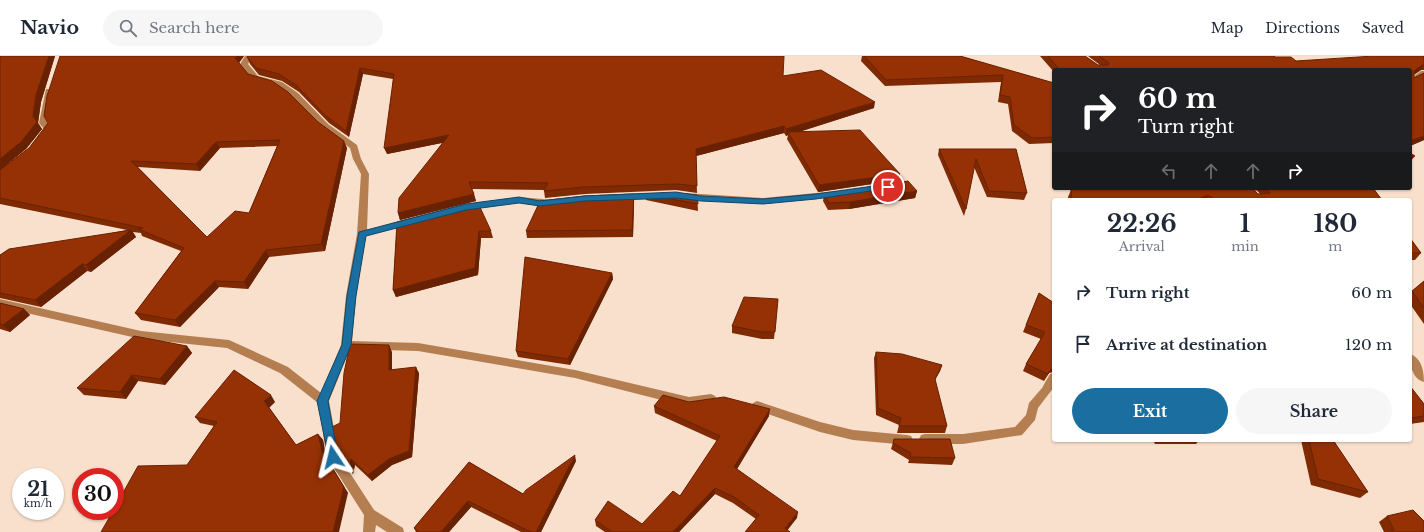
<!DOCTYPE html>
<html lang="en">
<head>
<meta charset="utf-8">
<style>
	:root { --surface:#fff; --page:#f6f6f7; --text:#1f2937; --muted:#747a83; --line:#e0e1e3; --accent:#1a6fa0 }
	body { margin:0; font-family:"Libre Baskerville",serif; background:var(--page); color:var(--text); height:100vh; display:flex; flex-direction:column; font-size:15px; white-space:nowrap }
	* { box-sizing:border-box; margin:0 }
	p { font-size:13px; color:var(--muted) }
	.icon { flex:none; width:22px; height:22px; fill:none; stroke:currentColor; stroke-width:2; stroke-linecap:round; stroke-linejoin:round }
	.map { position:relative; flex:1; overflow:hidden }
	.sheet { position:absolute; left:1052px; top:142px; width:360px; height:244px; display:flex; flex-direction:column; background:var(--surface); border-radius:4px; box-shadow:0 1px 3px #0004 }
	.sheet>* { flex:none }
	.hud { position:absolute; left:1052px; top:12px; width:360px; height:122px; border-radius:4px; box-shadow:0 1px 3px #0004; background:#202124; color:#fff; overflow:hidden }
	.speed { position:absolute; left:12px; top:412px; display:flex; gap:8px; font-size:20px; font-weight:700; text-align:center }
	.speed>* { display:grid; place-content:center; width:52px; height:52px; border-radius:50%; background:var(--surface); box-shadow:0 1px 3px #0004; line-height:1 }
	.speed small { font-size:10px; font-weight:400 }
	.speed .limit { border:6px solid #d22; background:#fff; color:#111 }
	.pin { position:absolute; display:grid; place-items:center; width:34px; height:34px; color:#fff; margin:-17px; border:2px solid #fff; border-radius:50%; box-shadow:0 1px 4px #0007 }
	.me { position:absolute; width:44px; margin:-22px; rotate:350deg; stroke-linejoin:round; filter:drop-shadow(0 0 3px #0008) }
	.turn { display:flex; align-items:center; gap:14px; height:84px; padding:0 20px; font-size:18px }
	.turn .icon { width:52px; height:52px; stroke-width:2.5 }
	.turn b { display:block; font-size:28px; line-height:34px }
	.lanes { display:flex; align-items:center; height:38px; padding:0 20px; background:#0003; justify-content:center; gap:20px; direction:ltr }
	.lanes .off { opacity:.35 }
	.eta { display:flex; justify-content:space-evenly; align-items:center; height:68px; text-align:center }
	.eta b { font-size:24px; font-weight:700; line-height:28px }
	.cta { display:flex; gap:8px; margin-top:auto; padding:8px 20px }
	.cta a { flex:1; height:46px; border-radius:24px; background:var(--accent); color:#fff; font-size:16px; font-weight:700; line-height:46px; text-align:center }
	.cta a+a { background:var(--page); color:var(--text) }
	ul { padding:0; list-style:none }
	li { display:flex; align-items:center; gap:12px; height:52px; padding:0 20px }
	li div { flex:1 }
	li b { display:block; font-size:15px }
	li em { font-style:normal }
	header { display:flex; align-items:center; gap:24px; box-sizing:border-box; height:56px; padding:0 20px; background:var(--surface); border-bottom:1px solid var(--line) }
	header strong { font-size:19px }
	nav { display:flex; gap:22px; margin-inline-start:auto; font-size:14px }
	.search { width:280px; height:36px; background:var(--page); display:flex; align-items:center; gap:10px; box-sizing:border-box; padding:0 14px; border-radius:22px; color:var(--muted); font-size:15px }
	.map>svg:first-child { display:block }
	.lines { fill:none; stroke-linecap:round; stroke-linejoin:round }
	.minor { fill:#b47e51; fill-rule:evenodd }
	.wall { fill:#802a03; fill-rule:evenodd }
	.shaded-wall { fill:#682203 }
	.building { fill:#953104; stroke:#682203; fill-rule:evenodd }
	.route { fill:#1a6fa0; stroke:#114868 }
</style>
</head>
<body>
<header>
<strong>Navio</strong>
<div class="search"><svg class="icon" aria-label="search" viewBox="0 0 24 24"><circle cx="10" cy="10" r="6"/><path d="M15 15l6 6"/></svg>Search here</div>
<nav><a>Map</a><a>Directions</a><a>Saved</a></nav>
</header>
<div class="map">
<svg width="1424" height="476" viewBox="0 0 1424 476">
	<rect width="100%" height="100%" fill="#f9e0cd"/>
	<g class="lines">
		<path class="minor" d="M245,0h8l-5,8 10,12 24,6 16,11 30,31 29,21 4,14 8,15 -2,56 43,-12 5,3 -2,2 -47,13 -10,60 -4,45 66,2 157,27 114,27 22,-3 4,2 2,3 -2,3 -26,5 -114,-29 -157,-27 -68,-2 -21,52 10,55 35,54 29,18 1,4h-17l-11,-7 -1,7h-12l1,-17 -37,-58 -9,-54 -38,-30 -53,-25 -86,-9 -141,-32v-8l141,32 88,9 59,27 33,26 20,-48 5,-49 11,-62 4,-60 -8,-15 -3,-11 -28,-20 -30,-31 -16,-11 -24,-6 -12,-16z
			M1421,15h3v5l-14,8v-5z
			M46,33h3l4,2 -6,32 5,6 -7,10h-3l-4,-2 6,-8 -5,-6z
			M1250,132h9l-3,4v8h-8v-8z
			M837,135l4,3 -1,2 -77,8 -78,-5 -4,-3 4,-3 78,5z
			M657,137l4,3 -1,2 -39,2 -4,-3 4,-3z
			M519,141c7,1 35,2 37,5 -8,9 -26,1 -36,1 -18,-1 -37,5 -54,7l-4,-3 4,-3z
			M1410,298c12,4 14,18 14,28 -12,-3 -14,-18 -14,-28z
			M1054,317v14l-16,21 -3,12 -13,15 -59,9h-38l-4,-1 -2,-4 2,-4 4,-1h38l52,-7 11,-12 3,-12 13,-15 8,-14z
			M757,345l63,21 33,8 54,5 4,1 2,4 -2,4 -4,1 -54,-5 -33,-8 -67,-23 -2,-3 2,-3z"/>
	</g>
	<path class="wall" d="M0,0h55l-14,46 -3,21 4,6 -16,20 -20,16 238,-109 -5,7 9,11 70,48 29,26 -22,103 -56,6 -21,32 -29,-2 -39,40 -39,-7 -6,-7 46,-62 -39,-15 -1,-3 -8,-1 3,5 -45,35 -4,-1 -46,36 -41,-9v-43l127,-25 -127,-26zM277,90l-28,67 -42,24 -69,-70 62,4 20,-23z
		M862,0h98l94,27v60l-25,1 -17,-13 -4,-27 -10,-2 3,-20 -116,4 -24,-25z
		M1040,0h45l13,9h2l-12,-9h186l1,1 21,4 128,-5v14h-3l-7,5v3l10,-5v67l-14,6v-76h-356v2z
		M247,1l536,19 91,32 -75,24 100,48 -81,12 -31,-53 1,-4 -2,1 -2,-3 -88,23 1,37 -21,-3 -91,4 -40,4 -1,-7 1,-1 -73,-1 4,12 -76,19 -2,-7 44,-70 -55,11 6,-75 -30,-5 -14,63 -20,-14 -30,-31 -17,-11 -23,-6 -9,-11z
		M939,93h77l11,44 -3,7 -37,-3 -13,-30 -8,42 -2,7 -26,-61z
		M1255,132h118l9,12h-314v-3l3,-7 189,4z
		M917,135l-2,7 -66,11 -21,1 -5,-9 1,-7z
		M634,138v7l-1,36 -106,1 -1,-7z
		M645,138l52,1 1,16 -52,-11z
		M397,166l94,9 2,7h-12l-3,37 -82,22 -3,-7z
		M1410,182l11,15 -6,7h-5z
		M612,217l1,6 -43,86 -52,-8 -2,-6z
		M1424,225v43l-14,-20v-11z
		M1039,237l15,10 -5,70 -5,8 -21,-10 3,-7 15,-25 -18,-7z
		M778,243l-4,40h-12l-30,-6v-7z
		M0,247l24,6 6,6 -20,17 -10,-3z
		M187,290l5,7 -27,32 -27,-4 -12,18 -42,-4 -7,-7z
		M392,296v18l27,3 -7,84 -20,8 -20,16 -17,-16 -2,9 -17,-25 4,-26z
		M876,296l66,13 -2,6 -5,9 12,46 -2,7h-48l2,-8 -23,-10 -2,-57z
		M1410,330l14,18v18l-14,2z
		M275,346l-6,5 27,38 22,-11 5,6 3,18 22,35 -161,-28 27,-39 -14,-3 -5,-6z
		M689,346l80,14 -32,53 60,49 -41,1 -23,-16 -18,-9 -36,38h-74l-9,-6 -1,-6 47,4 38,-28 37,-55 -62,-28 -1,-7z
		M894,383l61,19 -3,7 -44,-2 1,-3 -18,-11z
		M1153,384h46l-3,4h-41z
		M1301,384h32l35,52 -8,6 -49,-13z
		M576,405l-35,71h-20l-50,-25 -22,25h-33l-2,-4 55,-66 54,32z
		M1387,460l37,16h-40l-5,-10z"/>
	<path class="shaded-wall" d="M49,0h6l-14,46 -3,21 4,6 -16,20 -26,21v-11l33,-43 3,-21z
		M237,0h7l-6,8 -3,-6z
		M1424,8v1l-3,5 -11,7 4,-6z
		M360,12l3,6 -14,63 -3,-6z
		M875,46l-1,6 -85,27 -1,-3v3l-2,1v-7z
		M784,70v7l-88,23v-7z
		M449,79l2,6 -64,13 -3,-6z
		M1424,80v4l-14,6v-5z
		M344,85l3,7 -22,103 -4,-7z
		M216,86l4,6 -20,23 -4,-7z
		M1415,100l-5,6v-5z
		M900,118l-1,6 -81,12 1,-7z
		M917,135l-2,7 -66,11 1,-7z
		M474,138l2,7 -76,19 -2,-7z
		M634,138v7l-1,36 -1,-7z
		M1208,139l-3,5h-9z
		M131,174l5,7 -45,35 -5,-7z
		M479,175l2,7 -3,37 -82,22 -3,-7z
		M266,194l3,7 -21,32 -4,-7z
		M82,208l5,7 -46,36 -6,-7z
		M612,217l1,6 -43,86 -2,-6z
		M215,225l4,6 -39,40 -5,-7z
		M24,253l6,6 -20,17 -7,-7z
		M389,289l3,7v25l-3,-7z
		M187,290l5,7 -27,32 -5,-6z
		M942,309l-2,6 -8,14z
		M1054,310v6l-5,1 -5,8 8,-14z
		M416,311l3,6 -7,84 -20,8 -20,16 -4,-6z
		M132,319l6,6 -12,18 -6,-7z
		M271,339l4,7 -6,6 -5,-7z
		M770,353l-1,7 -35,58v-7z
		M318,378l5,6 3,18 22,35 -9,39h-6z
		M575,399l1,6 -35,71h-5z
		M351,403l4,6 -2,9 -4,-6z
		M715,432v6l-36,38h-6z
		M468,445l3,6 -22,25h-8z
		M798,456l-1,6 -11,14 -1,-4z"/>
	<path class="building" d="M0,0h49l-13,39 -3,21 4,6 -16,20 -21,17z
		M60,0h177l-2,2 13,16 24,7 16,11 30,30 26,19 -23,103 -55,6 -22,32 -29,-1 -40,39 -40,-7 49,-65 -46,-19 5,-1 -143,-30v-28l29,-22 19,-25 -4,-7 3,-20zM280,84l-31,73 -14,-2 -28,26 -76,-76 65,3 20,-22z
		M248,0h536l-1,20 38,-6 54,32 -89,27 -2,-3 -88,23 1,37 -21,-2 -92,3 -40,4 4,-8 -79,-1 5,12 -76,19 1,-15 50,-63 -65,13 10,-74 -34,-6 -14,63 -20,-15 -30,-31 -17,-11 -23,-6 -9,-11z
		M864,0h96l94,27v54l-22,1 -18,-13 -4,-28 -10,-2 3,-20 -117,5z
		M1048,0h37l13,9h10l1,-2 -10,-7h175l1,1h16l5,4 78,-5h50v8l-10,7v7l10,-5v63l-14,5v-71h-350z
		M860,74l40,44 -81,11 -31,-53z
		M939,93h77l11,44 -38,-2 -13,-32 -10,50z
		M1410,97l5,3 -5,1z
		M908,125l9,10 -67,11 -21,1 -5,-9z
		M1082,132h170l6,6 12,-1 -5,-5h108l9,12h-166l-8,-5 -12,5h-124l-1,-10z
		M676,137l21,2 1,9 -53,-10z
		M634,138l-2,36 -106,1 14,-30 44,-5z
		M478,147l13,28h-12l-4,37 -82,22 4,-68 67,-17z
		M131,174l-45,35 -4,-1 -47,36 -35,-7v-38l9,-6z
		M1410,182l11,15h-11z
		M525,201l87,16 -44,86 -52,-8z
		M1424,225v27l-12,-17z
		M1039,237l15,10v63l-2,1 -4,7 -22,-10 19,-32 -19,-7z
		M744,241l34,2 -3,33h-13l-30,-6z
		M0,247l24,6 -21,16 -3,-1z
		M134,280l53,10 -27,33 -28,-4 -12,17 -43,-4z
		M350,288l39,1v25l27,-3 -7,84 -20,8 -21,16 -17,-16 -2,9 -13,-19 -4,-22 8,-4 4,-50z
		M876,296l26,2 40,11 -7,14 12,47h-48l2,-8 -23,-10z
		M234,314l37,25 -7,6 32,44 22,-11 4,17 22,36 -11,45h-232l12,-21h2v-4l23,-41 49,-1 30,-43 -22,-5z
		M1410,330l14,18v12l-14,2z
		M663,339l26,7 35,-5 46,12 -36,58 64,45 -13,16 5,4h-45l14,-17 -25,-18 -19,-9 -42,44h-61l-17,-12 13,-19 34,23 31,-33 7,5 40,-60 -66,-30z
		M894,383h56l5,19 -45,-1 1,-4 -18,-10z
		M1309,384h24l35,52 -50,-13z
		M575,399l-39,77h-5l-63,-31 -27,31h-22l-5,-4 55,-66 54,32 3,-4z
		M1413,454l11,11v11h-33l3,-2 -7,-14z"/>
	<path class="route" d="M888,128l4,3 -1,1 -75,11 -53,5 -62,-3 -25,-3 -91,3 -45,5 -21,-3 -53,7 -100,26 -10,60 -5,49 -23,56 10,56 -1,3h-8l-12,-59 25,-56 5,-49 12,-64 107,-28 53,-7 21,4 45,-5 91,-4 25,4 62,3 53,-5z"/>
</svg>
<div class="speed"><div>21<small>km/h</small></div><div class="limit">30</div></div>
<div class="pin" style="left:888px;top:131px;background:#d93025"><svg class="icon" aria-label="arrive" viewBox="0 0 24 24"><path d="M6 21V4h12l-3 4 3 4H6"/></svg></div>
<svg class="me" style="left:333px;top:401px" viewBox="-20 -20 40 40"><path d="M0-17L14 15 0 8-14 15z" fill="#1a6fa0" stroke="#fff" stroke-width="4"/></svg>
<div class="hud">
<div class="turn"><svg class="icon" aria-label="right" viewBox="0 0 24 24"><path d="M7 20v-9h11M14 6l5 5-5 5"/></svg><div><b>60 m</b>Turn right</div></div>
<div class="lanes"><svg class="icon off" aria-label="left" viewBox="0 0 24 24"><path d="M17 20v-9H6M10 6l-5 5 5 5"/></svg><svg class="icon off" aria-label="ahead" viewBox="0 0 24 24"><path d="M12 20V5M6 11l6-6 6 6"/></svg><svg class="icon off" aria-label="ahead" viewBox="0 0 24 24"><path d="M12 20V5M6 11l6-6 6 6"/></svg><svg class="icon" aria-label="right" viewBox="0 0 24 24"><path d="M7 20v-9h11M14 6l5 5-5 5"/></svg></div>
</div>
<section class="sheet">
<div class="eta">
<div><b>22:26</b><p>Arrival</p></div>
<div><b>1</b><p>min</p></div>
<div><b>180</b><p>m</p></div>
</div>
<ul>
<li><svg class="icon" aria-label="right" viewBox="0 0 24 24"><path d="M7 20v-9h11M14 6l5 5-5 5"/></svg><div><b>Turn right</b></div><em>60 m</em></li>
<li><svg class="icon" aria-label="arrive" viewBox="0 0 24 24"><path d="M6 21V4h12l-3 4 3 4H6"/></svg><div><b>Arrive at destination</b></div><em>120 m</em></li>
</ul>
<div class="cta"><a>Exit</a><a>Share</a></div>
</section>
</div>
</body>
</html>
